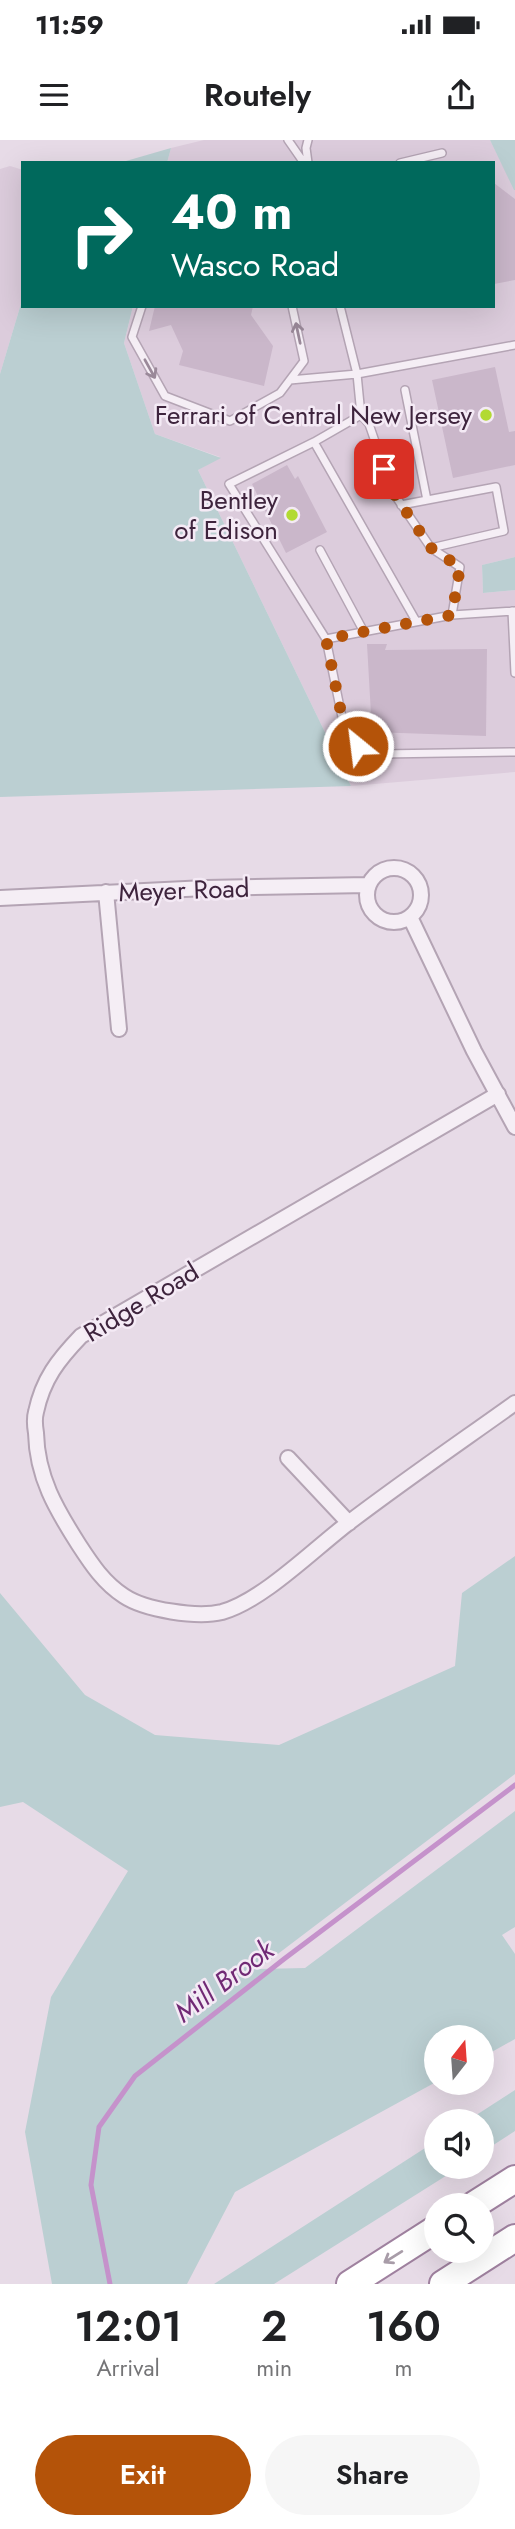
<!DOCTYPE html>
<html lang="en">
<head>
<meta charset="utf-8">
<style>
	:root { --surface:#fff; --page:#f6f6f6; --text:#202124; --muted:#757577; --accent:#b45309 }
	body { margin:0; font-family:Jost,sans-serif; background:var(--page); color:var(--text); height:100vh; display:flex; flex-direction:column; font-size:26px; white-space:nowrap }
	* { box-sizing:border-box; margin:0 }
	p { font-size:23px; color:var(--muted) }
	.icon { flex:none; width:38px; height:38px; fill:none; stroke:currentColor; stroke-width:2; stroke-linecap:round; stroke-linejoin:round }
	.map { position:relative; height:2144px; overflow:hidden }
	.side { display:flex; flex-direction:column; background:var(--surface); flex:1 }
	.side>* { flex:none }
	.guide { position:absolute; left:21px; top:21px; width:474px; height:147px; border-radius:0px; box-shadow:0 7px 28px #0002; background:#00695c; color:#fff; overflow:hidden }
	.needle { width:46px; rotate:17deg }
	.fabs { position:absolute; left:424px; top:1885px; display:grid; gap:14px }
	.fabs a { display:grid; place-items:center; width:70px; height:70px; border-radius:50%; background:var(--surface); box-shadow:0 7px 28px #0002; font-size:35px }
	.pin { position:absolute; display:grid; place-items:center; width:60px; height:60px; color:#fff; margin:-30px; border-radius:14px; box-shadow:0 4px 10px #0006 }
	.me { position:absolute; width:77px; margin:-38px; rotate:331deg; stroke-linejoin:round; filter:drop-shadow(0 0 5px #0008) }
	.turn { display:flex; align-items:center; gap:24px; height:147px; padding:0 35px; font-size:32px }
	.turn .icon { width:91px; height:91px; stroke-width:2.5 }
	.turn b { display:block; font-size:49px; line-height:60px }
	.eta { display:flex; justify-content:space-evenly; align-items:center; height:119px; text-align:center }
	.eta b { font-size:42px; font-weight:600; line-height:49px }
	.button { display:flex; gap:14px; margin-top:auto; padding:14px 35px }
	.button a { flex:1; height:80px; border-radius:42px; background:var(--accent); color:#fff; font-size:28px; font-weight:600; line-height:80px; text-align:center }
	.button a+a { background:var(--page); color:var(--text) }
	.status { display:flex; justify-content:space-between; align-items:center; height:49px; padding:0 35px; background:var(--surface); direction:ltr }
	.status svg { height:19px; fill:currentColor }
	header { display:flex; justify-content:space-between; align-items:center; height:91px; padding:0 35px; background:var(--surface); font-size:32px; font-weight:600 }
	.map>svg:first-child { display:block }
	.built { fill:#dcccdc }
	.green { fill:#bbcfd2 }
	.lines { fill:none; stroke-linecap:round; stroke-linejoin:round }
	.stream { stroke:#c592cb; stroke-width:5 }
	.building { fill:#cab7ca }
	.lane-casing { stroke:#b4a4b4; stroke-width:10 }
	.street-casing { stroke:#b4a4b4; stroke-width:18 }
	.highway-casing { stroke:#9f819f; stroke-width:30 }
	.lane { stroke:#f5eef5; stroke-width:7 }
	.street { stroke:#f5eef5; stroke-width:14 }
	.highway { stroke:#fff; stroke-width:26 }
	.oneway { stroke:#9a8999 }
	.oneway2 { stroke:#a89ca8 }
	.route { stroke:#b45309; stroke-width:12; stroke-dasharray:0 21.6 }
	.poi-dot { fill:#b2da32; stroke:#f4eaf5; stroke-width:2.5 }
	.labels { text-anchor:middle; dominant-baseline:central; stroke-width:5; stroke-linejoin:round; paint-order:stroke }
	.poi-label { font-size:26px; fill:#3e243d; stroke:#f4eaf5; text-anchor:end }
	.street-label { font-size:26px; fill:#3e243d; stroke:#f4eaf5 }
	.water-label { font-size:28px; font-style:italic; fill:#712a75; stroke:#f4eaf5 }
</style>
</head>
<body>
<div class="status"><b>11:59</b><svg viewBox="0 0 49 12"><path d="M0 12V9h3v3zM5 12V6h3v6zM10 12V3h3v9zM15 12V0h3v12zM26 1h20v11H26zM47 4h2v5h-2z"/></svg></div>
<header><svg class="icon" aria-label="menu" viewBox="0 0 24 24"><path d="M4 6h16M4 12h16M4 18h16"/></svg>Routely<svg class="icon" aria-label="share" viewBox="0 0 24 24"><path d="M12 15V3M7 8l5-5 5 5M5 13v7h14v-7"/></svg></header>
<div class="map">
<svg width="515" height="2144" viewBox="0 0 515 2144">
	<rect width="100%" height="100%" fill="#e7dbe7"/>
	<path class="built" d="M204,0h286l25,50v367l-33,8 1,28 32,-3v182l-164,14 -153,-316 22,-13 -65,-23 -31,-91 9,-37h361v-143h-327l4,-15z
		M10,26l13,4v127l-23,77v-205z"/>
	<path class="green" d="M490,0h25v50h-1z
		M171,8l-4,15h-48z
		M23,157v9h110l-9,37 31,91 66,24 -23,12 153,316 -351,11v-423z
		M515,417v33l-32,3 -1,-28z
		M515,1416v218l-257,195 47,-1 210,-157v116l-13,8 13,19v85l-34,19v-21h-45v45l-201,110 -48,92h-135l-27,-152 26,-135 77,-126 -105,-69 -23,5v-214l85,102 70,40 124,10 176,-79 7,-73z
		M515,1950v41l-34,22v-32h-14z
		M436,2001v25l24,1 -186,117h-60z"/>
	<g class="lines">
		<path class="stream" d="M110,2144l-19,-99 8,-58 36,-51 149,-117 231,-174"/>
	</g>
	<path class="building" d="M494,43l21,16v81l-21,4z
		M155,166h98l-2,9 22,31 -9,40 -85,-21 4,-14 -12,-26 -22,6z
		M495,227l14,65 6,-1v34l-62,13 -21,-98z
		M287,325l8,14 3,-3 29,56 -41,21 -34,-69z
		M367,504h20l-2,6 102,-1 -1,87 -114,-4z"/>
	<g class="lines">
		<defs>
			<path id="lane" d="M288,0l16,23
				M308,0l-2,8 2,15
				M400,23l42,-10
				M142,166l-10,31 33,59 65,25 50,-28 24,-32 -12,-55
				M340,166l17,68 4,41 8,9 23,67 39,57 29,19 -8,48 -126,24 -97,-155 85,-42 47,-27
				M290,240l67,-6 158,-29
				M405,250l22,110
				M314,302l102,179
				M401,365l95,-18 8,44 -73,17
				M320,410l44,82
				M512,471l3,62
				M452,475l63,-4
				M326,499l17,83 15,24 23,8 134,-2"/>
			<path id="street" d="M367 755a27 27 0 1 1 54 0a27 27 0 1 1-54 0Z
				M106,752l13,137
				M0,758l206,-10 162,-3
				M410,777l64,134 41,76
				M498,954l-417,242c-23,24 -38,43 -45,76 -2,7 -1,15 0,21 1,44 20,76 43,112 13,20 25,38 45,51 21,14 73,22 98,16 40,-11 91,-62 125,-88 55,-42 112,-81 168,-121
				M288,1318l61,65"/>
			<path id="highway" d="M474,2065l41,-26
				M350,2144l86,-55
				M443,2144l72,-46"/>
		</defs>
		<use href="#lane" class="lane-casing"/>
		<use href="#street" class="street-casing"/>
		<use href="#highway" class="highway-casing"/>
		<use href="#lane" class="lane"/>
		<use href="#street" class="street"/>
		<use href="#highway" class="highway"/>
	</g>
	<defs><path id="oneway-shaft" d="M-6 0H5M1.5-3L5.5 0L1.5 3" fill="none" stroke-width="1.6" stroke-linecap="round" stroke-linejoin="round" transform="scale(1.75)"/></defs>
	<g class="oneway">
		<use href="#oneway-shaft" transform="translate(298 193) rotate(-102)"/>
		<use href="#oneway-shaft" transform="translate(150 229) rotate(61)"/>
	</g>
	<use class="oneway2" href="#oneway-shaft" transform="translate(393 2117) rotate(148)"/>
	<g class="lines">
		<path class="route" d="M358,606l-15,-24 -17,-83 126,-24 8,-48 -29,-19 -39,-57 -8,-22"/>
	</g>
	<g class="poi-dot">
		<circle cx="486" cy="275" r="7"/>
		<circle cx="292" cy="375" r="7"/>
	</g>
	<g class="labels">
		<g class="poi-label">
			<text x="472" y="275">Ferrari of Central New Jersey</text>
			<text x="278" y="360">Bentley<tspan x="278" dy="30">of Edison</tspan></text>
		</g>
		<g class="street-label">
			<text transform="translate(184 750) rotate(-2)">Meyer Road</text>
			<text transform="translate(141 1162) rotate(-31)">Ridge Road</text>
		</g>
		<g class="water-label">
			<text transform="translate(224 1841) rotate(-37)">Mill Brook</text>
		</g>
	</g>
</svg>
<div class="fabs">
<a><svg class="needle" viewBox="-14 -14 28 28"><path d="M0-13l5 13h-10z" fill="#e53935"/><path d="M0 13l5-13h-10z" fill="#757577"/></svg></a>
<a><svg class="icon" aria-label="sound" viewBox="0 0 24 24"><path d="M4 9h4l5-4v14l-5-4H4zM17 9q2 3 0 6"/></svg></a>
<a><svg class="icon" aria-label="search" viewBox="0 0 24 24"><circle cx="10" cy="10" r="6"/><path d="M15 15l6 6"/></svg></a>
</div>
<div class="pin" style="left:384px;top:329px;background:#d93025"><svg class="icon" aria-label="arrive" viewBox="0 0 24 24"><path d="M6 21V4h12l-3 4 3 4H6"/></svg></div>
<svg class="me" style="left:358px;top:606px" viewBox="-20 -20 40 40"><circle r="17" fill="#b45309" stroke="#fff" stroke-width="3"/><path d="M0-11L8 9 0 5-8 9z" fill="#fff"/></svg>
<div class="guide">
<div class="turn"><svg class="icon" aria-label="right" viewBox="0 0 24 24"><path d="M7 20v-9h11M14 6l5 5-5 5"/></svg><div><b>40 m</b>Wasco Road</div></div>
</div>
</div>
<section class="side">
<div class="eta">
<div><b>12:01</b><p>Arrival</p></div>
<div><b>2</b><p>min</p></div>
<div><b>160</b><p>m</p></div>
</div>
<div class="button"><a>Exit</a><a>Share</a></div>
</section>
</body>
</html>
